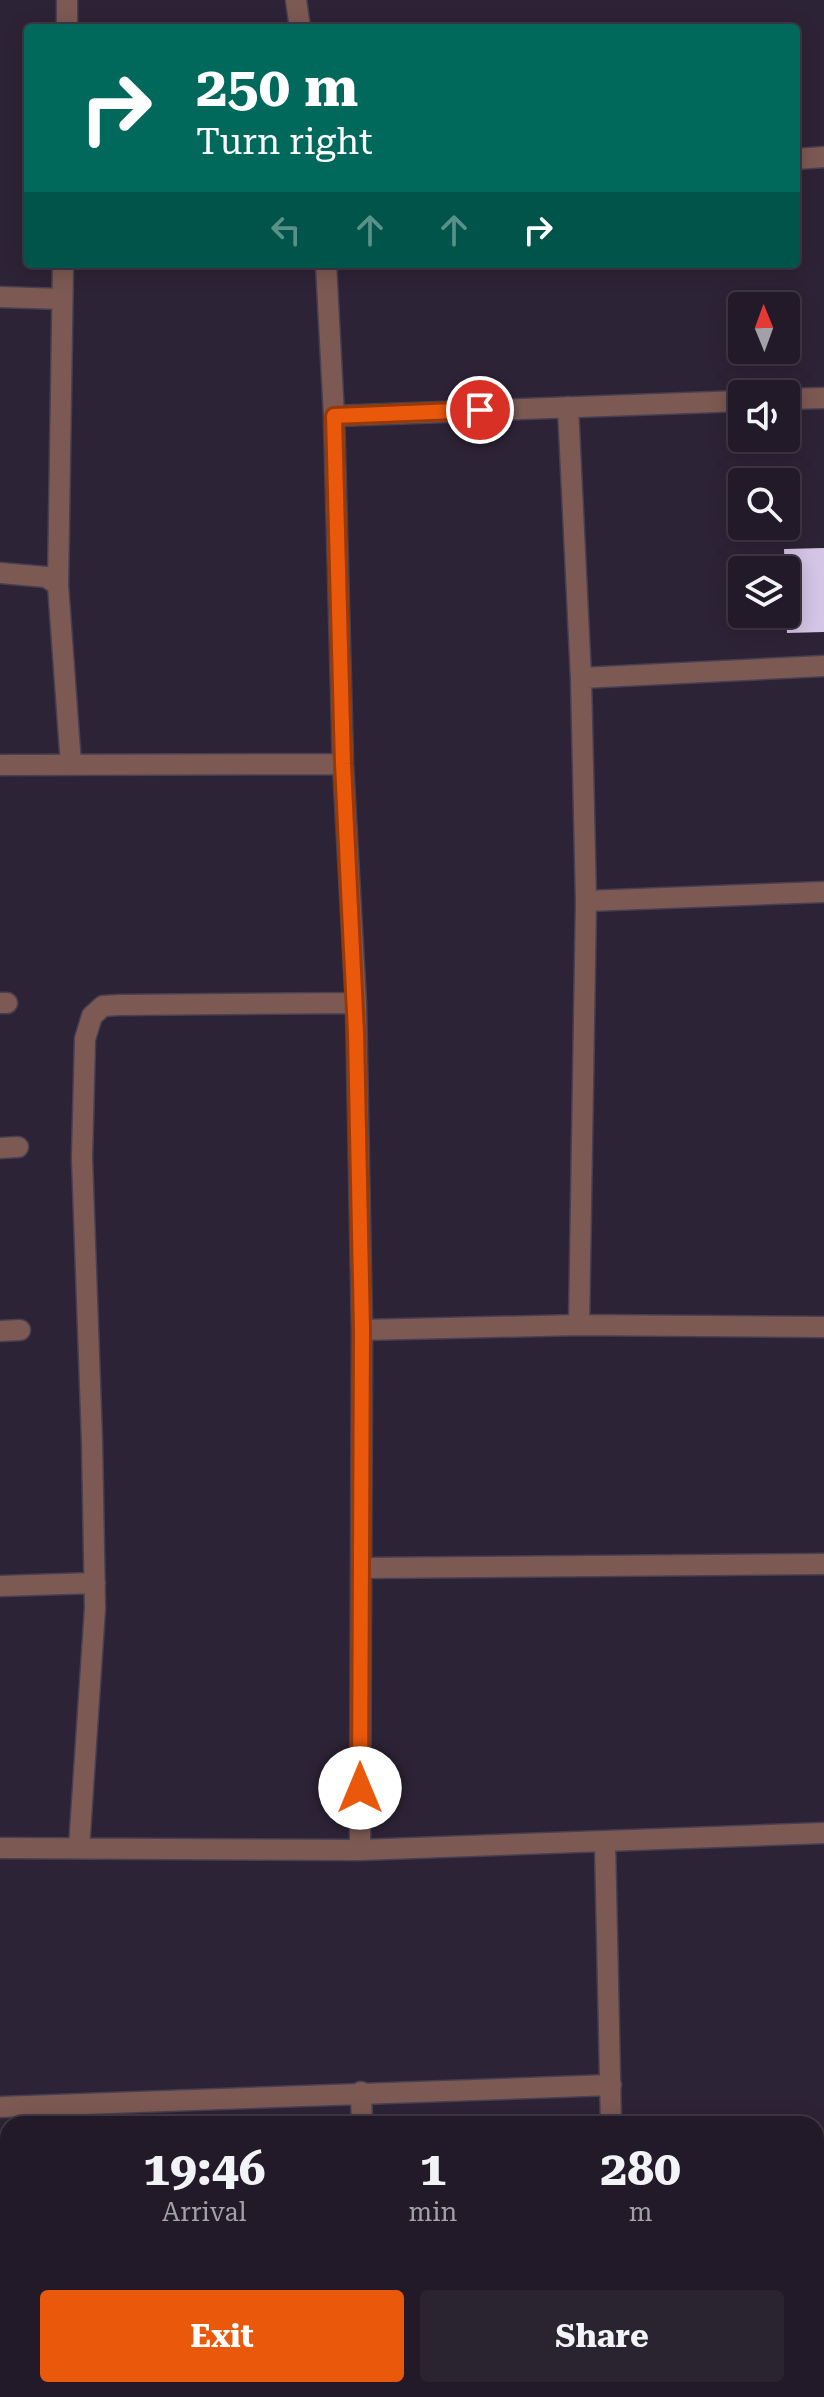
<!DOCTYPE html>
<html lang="en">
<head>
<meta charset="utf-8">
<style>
	:root { --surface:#221a28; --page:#2a2330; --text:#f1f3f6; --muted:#a2a1a8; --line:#3f3845; --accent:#ea580c }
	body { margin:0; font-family:"Roboto Serif",serif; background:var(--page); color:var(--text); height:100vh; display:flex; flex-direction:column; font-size:30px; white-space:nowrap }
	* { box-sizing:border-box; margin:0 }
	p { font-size:26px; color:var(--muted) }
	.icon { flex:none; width:44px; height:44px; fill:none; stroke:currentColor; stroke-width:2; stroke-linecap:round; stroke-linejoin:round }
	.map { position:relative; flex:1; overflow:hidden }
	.drawer { position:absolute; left:0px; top:2116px; width:824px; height:282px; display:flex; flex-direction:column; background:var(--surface); border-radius:24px 24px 0 0; box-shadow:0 4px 20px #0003,0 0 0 2px var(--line) }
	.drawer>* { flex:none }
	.guide { position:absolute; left:24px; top:24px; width:776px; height:244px; border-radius:8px; box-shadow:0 4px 20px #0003,0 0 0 2px var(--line); background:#00695c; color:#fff; overflow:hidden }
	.needle { width:52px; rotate:359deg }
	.controls { position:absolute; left:728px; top:292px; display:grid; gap:16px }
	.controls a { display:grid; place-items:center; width:72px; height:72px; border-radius:8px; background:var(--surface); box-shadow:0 4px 20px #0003,0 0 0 2px var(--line); font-size:40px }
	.pin { position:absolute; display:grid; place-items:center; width:68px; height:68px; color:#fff; margin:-34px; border:4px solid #fff; border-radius:50%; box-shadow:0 2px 8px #0007 }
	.me { position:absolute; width:88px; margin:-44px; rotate:0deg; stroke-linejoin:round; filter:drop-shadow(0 0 6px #0008) }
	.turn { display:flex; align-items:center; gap:28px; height:168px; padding:0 40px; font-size:36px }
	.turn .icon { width:104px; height:104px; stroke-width:2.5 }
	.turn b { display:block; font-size:56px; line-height:68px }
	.lanes { display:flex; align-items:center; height:76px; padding:0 40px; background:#0003; justify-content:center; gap:40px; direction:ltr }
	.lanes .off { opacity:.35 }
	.eta { display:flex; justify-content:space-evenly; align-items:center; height:136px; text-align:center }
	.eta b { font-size:48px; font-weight:700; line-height:56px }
	.primary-button { display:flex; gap:16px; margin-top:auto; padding:16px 40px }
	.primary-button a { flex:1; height:92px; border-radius:8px; background:var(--accent); color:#fff; font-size:32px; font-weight:700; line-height:92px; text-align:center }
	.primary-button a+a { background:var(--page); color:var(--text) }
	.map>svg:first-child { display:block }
	.building { fill:#d4c4e5 }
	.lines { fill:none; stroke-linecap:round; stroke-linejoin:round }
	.street-casing { stroke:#483f51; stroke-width:23 }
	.street { stroke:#7d5953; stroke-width:20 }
	.route-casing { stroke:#983908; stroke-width:20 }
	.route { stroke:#ea580c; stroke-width:14 }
</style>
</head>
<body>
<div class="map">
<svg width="824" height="2397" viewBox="0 0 824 2397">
	<rect width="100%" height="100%" fill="#2d2336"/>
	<path class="building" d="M824,548v84l-37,1 -3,-84z"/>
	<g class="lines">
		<defs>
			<path id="street" d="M296,0l4,28
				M67,28v-28
				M796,159l28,-2
				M63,264l-5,321 13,180
				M326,264l8,152 9,348 13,239 6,327 -2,520
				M0,297l62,2
				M786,399l38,-1
				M568,407l13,271 5,223 -7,424
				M334,416l408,-15
				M0,573l46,4 12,8
				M581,678l243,-12
				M0,765l343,-1
				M586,901l238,-9
				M0,1003h7
				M0,1148l18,-1
				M362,1330l217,-5 245,2
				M0,1331l20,-1
				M361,1568l463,-4
				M0,1586l95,-3
				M605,1842l6,282
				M0,1848l360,2 464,-17
				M79,1848l16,-240 -3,-167 -10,-283 3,-119 7,-23 11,-10 16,-1 237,-2
				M361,2092l1,32
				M0,2107l611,-22
				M0,2339h8
				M113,2390v7
				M371,2390l1,7
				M616,2390v7"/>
		</defs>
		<use href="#street" class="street-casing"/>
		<use href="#street" class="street"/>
	</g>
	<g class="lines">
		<defs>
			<path id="route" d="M360,1788l2,-458 -6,-297 -13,-269 -9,-348 146,-6"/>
		</defs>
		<use href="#route" class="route-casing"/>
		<use href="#route" class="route"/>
	</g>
</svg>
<div class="controls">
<a><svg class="needle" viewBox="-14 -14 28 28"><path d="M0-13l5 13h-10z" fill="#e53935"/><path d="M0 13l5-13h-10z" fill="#a2a1a8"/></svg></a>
<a><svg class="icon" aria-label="sound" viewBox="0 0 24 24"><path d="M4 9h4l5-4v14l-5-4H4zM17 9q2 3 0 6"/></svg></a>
<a><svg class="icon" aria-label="search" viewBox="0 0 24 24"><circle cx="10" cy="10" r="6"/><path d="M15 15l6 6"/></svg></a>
<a><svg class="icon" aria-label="layers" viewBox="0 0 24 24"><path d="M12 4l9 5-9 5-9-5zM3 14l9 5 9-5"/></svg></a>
</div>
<div class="pin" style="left:480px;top:410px;background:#d93025"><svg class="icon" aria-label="arrive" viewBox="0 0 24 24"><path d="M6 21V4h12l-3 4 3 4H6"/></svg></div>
<svg class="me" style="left:360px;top:1788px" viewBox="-20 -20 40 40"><circle r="19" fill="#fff"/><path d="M0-13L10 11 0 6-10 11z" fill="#ea580c"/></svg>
<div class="guide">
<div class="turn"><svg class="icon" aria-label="right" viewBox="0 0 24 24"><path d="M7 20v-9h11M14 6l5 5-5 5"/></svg><div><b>250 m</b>Turn right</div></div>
<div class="lanes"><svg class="icon off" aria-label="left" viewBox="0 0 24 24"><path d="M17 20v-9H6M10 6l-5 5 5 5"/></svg><svg class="icon off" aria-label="ahead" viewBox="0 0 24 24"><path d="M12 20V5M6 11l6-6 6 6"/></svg><svg class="icon off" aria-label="ahead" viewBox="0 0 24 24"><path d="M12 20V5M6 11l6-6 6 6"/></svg><svg class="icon" aria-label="right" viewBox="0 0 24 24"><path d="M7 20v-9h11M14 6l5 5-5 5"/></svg></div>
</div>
<section class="drawer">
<div class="eta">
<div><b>19:46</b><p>Arrival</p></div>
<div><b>1</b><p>min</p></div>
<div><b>280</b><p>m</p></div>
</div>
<div class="primary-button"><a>Exit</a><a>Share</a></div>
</section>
</div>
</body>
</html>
